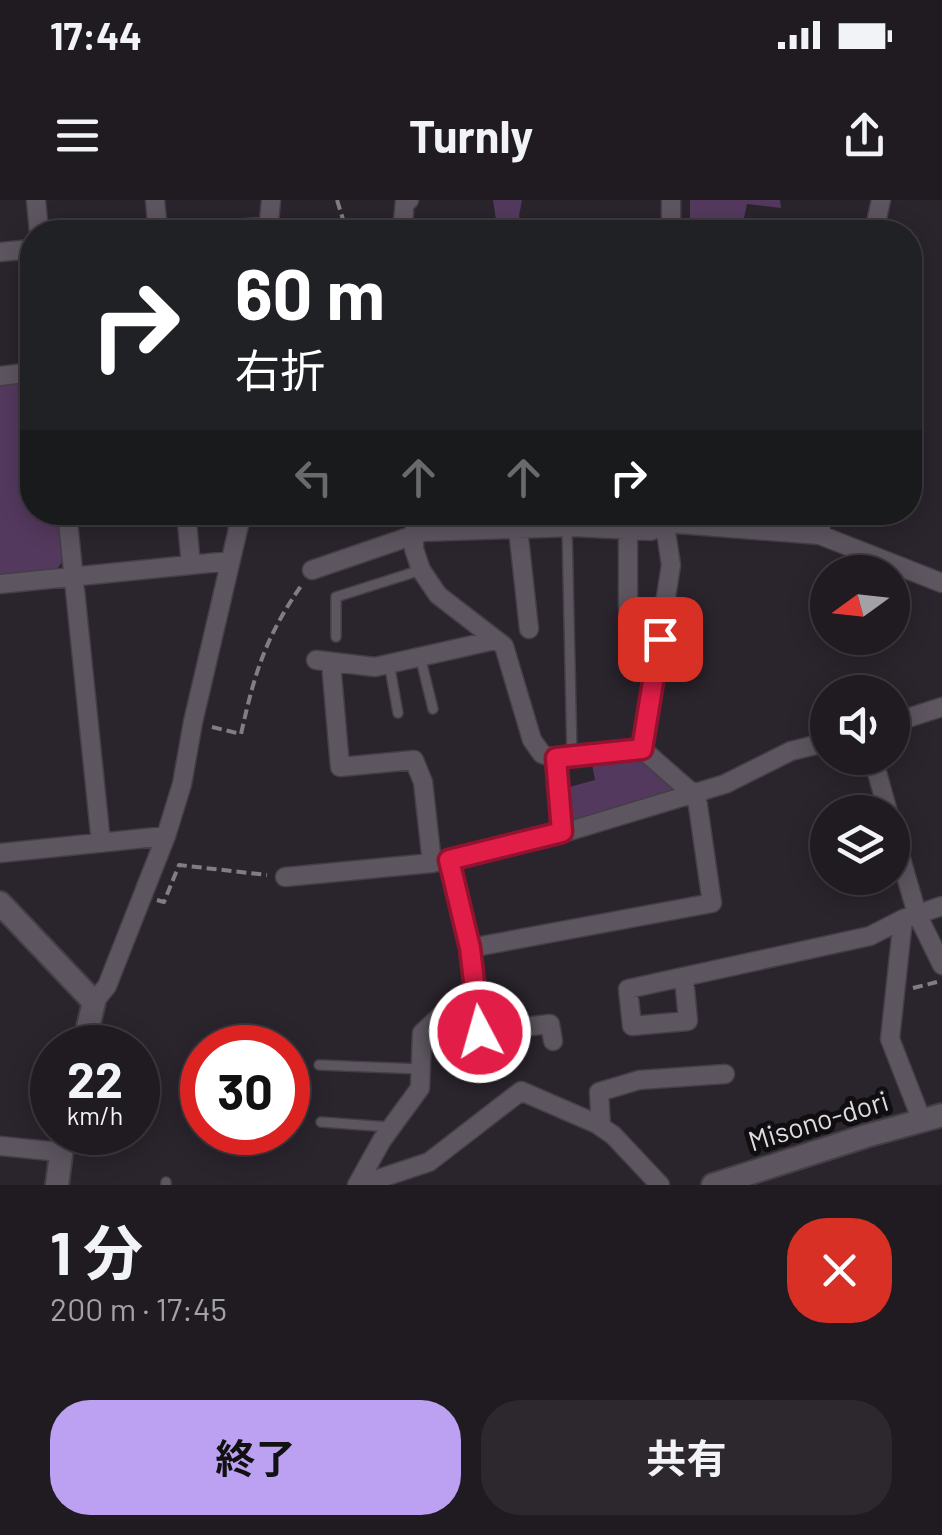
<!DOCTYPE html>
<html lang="ja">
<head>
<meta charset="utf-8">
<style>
	:root { --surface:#201b21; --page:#2d282e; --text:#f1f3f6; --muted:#a2a1a5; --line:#3d393f; --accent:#bca0f2 }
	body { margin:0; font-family:Barlow,"Noto Sans JP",sans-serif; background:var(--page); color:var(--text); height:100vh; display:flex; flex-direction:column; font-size:38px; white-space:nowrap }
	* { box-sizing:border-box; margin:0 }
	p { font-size:32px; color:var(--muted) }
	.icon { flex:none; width:55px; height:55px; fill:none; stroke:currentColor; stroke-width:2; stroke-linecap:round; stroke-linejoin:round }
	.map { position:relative; height:985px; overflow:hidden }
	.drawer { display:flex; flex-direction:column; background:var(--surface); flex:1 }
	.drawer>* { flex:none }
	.hud { position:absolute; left:20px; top:20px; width:902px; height:305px; border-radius:40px; box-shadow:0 5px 25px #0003,0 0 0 2px var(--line); background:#202124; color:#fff; overflow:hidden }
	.needle { width:65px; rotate:255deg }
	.fabs { position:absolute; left:810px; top:355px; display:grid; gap:20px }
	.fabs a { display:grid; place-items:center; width:100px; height:100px; border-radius:50%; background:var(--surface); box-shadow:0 5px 25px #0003,0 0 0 2px var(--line); font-size:50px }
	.speed { position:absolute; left:30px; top:825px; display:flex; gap:20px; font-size:50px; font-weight:700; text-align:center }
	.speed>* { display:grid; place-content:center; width:130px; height:130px; border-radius:50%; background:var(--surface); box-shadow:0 5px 25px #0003,0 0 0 2px var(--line); line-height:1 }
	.speed small { font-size:25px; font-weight:400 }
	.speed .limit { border:15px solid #d22; background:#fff; color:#111 }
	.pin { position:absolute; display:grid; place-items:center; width:85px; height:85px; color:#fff; margin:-42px; border-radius:20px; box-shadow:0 5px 15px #0006 }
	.me { position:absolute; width:110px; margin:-55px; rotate:354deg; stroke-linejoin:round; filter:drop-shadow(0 0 8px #0008) }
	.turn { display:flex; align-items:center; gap:35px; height:210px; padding:0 50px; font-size:45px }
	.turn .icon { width:130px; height:130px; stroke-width:2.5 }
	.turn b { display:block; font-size:70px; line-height:85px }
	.lanes { display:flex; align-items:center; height:95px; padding:0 50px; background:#0003; justify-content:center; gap:50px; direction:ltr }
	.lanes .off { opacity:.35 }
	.round { display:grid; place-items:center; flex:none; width:105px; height:105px; border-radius:40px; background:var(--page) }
	.headline { display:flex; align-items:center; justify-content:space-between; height:170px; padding:0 50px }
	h1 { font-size:60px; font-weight:700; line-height:75px }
	.button { display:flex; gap:20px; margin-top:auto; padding:20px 50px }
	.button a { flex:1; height:115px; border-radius:40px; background:var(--accent); color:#111; font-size:40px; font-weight:700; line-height:115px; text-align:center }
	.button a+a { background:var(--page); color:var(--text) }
	.status { display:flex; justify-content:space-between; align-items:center; height:70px; padding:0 50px; background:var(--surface); direction:ltr }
	.status svg { height:28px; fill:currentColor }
	header { display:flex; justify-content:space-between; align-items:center; height:130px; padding:0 50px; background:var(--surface); font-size:45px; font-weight:700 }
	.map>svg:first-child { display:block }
	.green { fill:#54395e }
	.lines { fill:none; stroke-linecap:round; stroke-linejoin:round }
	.service-casing { stroke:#433f45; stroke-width:12 }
	.minor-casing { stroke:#433f45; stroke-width:21 }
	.tertiary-casing { stroke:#433f45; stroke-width:26 }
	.path { stroke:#827d84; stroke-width:4; stroke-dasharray:10 5; stroke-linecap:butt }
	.service { stroke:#5d5660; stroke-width:9 }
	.minor { stroke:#5d5660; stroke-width:18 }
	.tertiary { stroke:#5d5660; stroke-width:22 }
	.route-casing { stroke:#92132f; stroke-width:25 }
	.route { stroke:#e11d48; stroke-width:18 }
	.labels { text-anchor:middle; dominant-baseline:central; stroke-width:10; stroke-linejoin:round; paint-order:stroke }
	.street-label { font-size:28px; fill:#dfdce1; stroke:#110e12 }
</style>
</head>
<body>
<div class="status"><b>17:44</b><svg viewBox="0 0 49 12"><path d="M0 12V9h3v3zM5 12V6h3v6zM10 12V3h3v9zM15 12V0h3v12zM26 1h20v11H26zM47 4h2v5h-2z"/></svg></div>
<header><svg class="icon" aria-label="menu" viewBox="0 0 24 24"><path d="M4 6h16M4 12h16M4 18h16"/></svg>Turnly<svg class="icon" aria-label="share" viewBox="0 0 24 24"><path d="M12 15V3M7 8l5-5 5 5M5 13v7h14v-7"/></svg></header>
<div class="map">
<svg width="942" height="985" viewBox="0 0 942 985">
	<rect width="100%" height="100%" fill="#2a242c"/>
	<path class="green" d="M493,0h29l-3,16 5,16h-26z
		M690,0h90l1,8 -34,-4 -6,28h-51z
		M32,181v131l26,1 4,49 -7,10 -55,4v-192z
		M639,553l44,39 -118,37 -3,-40 33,-9 -4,-21z"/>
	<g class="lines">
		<defs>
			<path id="service" d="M567,327l5,229
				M336,437v-40l85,-27
				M420,456l13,53
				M389,463l9,50
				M319,865l101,4
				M321,922l68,5
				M166,985v-3"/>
			<path id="minor" d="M36,0l3,32
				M155,0l3,32
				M671,0v32
				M206,32l63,-6
				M268,32l3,-32
				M402,32l3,-31 4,-1
				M874,32l7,-32
				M0,52l32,-3
				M0,176l32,-4
				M67,312l34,331
				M186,312l5,53
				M415,312l-1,37 7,21 17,25 66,51 28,94 10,14 13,4 87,-9
				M663,313l8,52 -29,184 50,44
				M518,329l11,100
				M628,331v77
				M820,335l2,-23
				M312,370l111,-38 151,-5 77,4 14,-8 155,12 122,48
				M0,384l230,-23
				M316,460l59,7 120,-27
				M331,463l9,104 74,-7 9,22 9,81
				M892,523l50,-16
				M555,558l8,75
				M873,558l15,54
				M892,628l25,86 25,51
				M0,653l166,-17
				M285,677l147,-14 131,-30 162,-49 66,-33 37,-9
				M903,719l-13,120 32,82
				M470,748l242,-45 -16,-111
				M684,778l4,43 -56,5 -4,-37 242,-53 33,-17 39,-13
				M473,795l7,37 70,-8 3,17
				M94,802l13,-16 59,-150 16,-52 11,-62 49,-210
				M601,927l-2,-35 40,-12 86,-6
				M0,946l60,6
				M357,985l25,-45 38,-52 2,-55 29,-27 14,-3 11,-11 -6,-44 -21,-88
				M360,985l69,-23 92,-71 76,33 16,11 47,50"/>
			<path id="tertiary" d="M0,703l94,99 -11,46
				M57,985l7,-53
				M713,985l153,-49 76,-21"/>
		</defs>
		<use href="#service" class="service-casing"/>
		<use href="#minor" class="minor-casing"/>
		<use href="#tertiary" class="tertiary-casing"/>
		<path class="path" d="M337,0l10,32
			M212,527l29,7c14,-63 25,-98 62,-151
			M157,700l7,2 15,-37 88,10
			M913,788l24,-6"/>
		<use href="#service" class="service"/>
		<use href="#minor" class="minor"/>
		<use href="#tertiary" class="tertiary"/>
	</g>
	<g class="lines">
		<defs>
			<path id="route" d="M480,832l-10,-84 -21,-88 113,-28 -6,-74 86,-9 18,-110"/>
		</defs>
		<use href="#route" class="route-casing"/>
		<use href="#route" class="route"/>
	</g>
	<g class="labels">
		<g class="street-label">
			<text transform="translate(818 920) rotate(-17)">Misono-dori</text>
		</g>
	</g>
</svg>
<div class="fabs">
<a><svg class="needle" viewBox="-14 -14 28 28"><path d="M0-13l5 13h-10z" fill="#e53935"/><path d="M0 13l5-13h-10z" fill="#a2a1a5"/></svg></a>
<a><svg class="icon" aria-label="sound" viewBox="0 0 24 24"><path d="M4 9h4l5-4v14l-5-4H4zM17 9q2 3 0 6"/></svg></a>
<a><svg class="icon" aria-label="layers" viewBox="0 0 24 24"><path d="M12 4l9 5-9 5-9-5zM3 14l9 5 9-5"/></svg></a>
</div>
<div class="speed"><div>22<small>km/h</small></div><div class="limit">30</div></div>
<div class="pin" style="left:660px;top:439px;background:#d93025"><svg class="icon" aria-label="arrive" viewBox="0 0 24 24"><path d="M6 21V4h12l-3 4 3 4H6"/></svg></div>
<svg class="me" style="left:480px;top:832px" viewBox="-20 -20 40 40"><circle r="17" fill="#e11d48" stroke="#fff" stroke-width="3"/><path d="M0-11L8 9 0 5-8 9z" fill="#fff"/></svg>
<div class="hud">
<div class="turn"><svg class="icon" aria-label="right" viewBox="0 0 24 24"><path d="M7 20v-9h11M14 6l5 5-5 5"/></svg><div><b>60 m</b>右折</div></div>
<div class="lanes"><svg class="icon off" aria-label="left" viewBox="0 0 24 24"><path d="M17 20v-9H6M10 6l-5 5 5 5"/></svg><svg class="icon off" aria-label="ahead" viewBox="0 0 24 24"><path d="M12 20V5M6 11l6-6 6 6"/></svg><svg class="icon off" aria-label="ahead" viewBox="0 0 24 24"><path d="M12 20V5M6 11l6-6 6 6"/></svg><svg class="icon" aria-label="right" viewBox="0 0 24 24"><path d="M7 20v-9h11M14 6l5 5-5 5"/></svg></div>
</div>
</div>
<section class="drawer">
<div class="headline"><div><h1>1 分</h1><p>200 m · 17:45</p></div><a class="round" style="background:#d93025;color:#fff"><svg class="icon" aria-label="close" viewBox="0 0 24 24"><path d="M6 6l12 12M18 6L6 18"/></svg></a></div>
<div class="button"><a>終了</a><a>共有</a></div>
</section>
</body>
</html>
